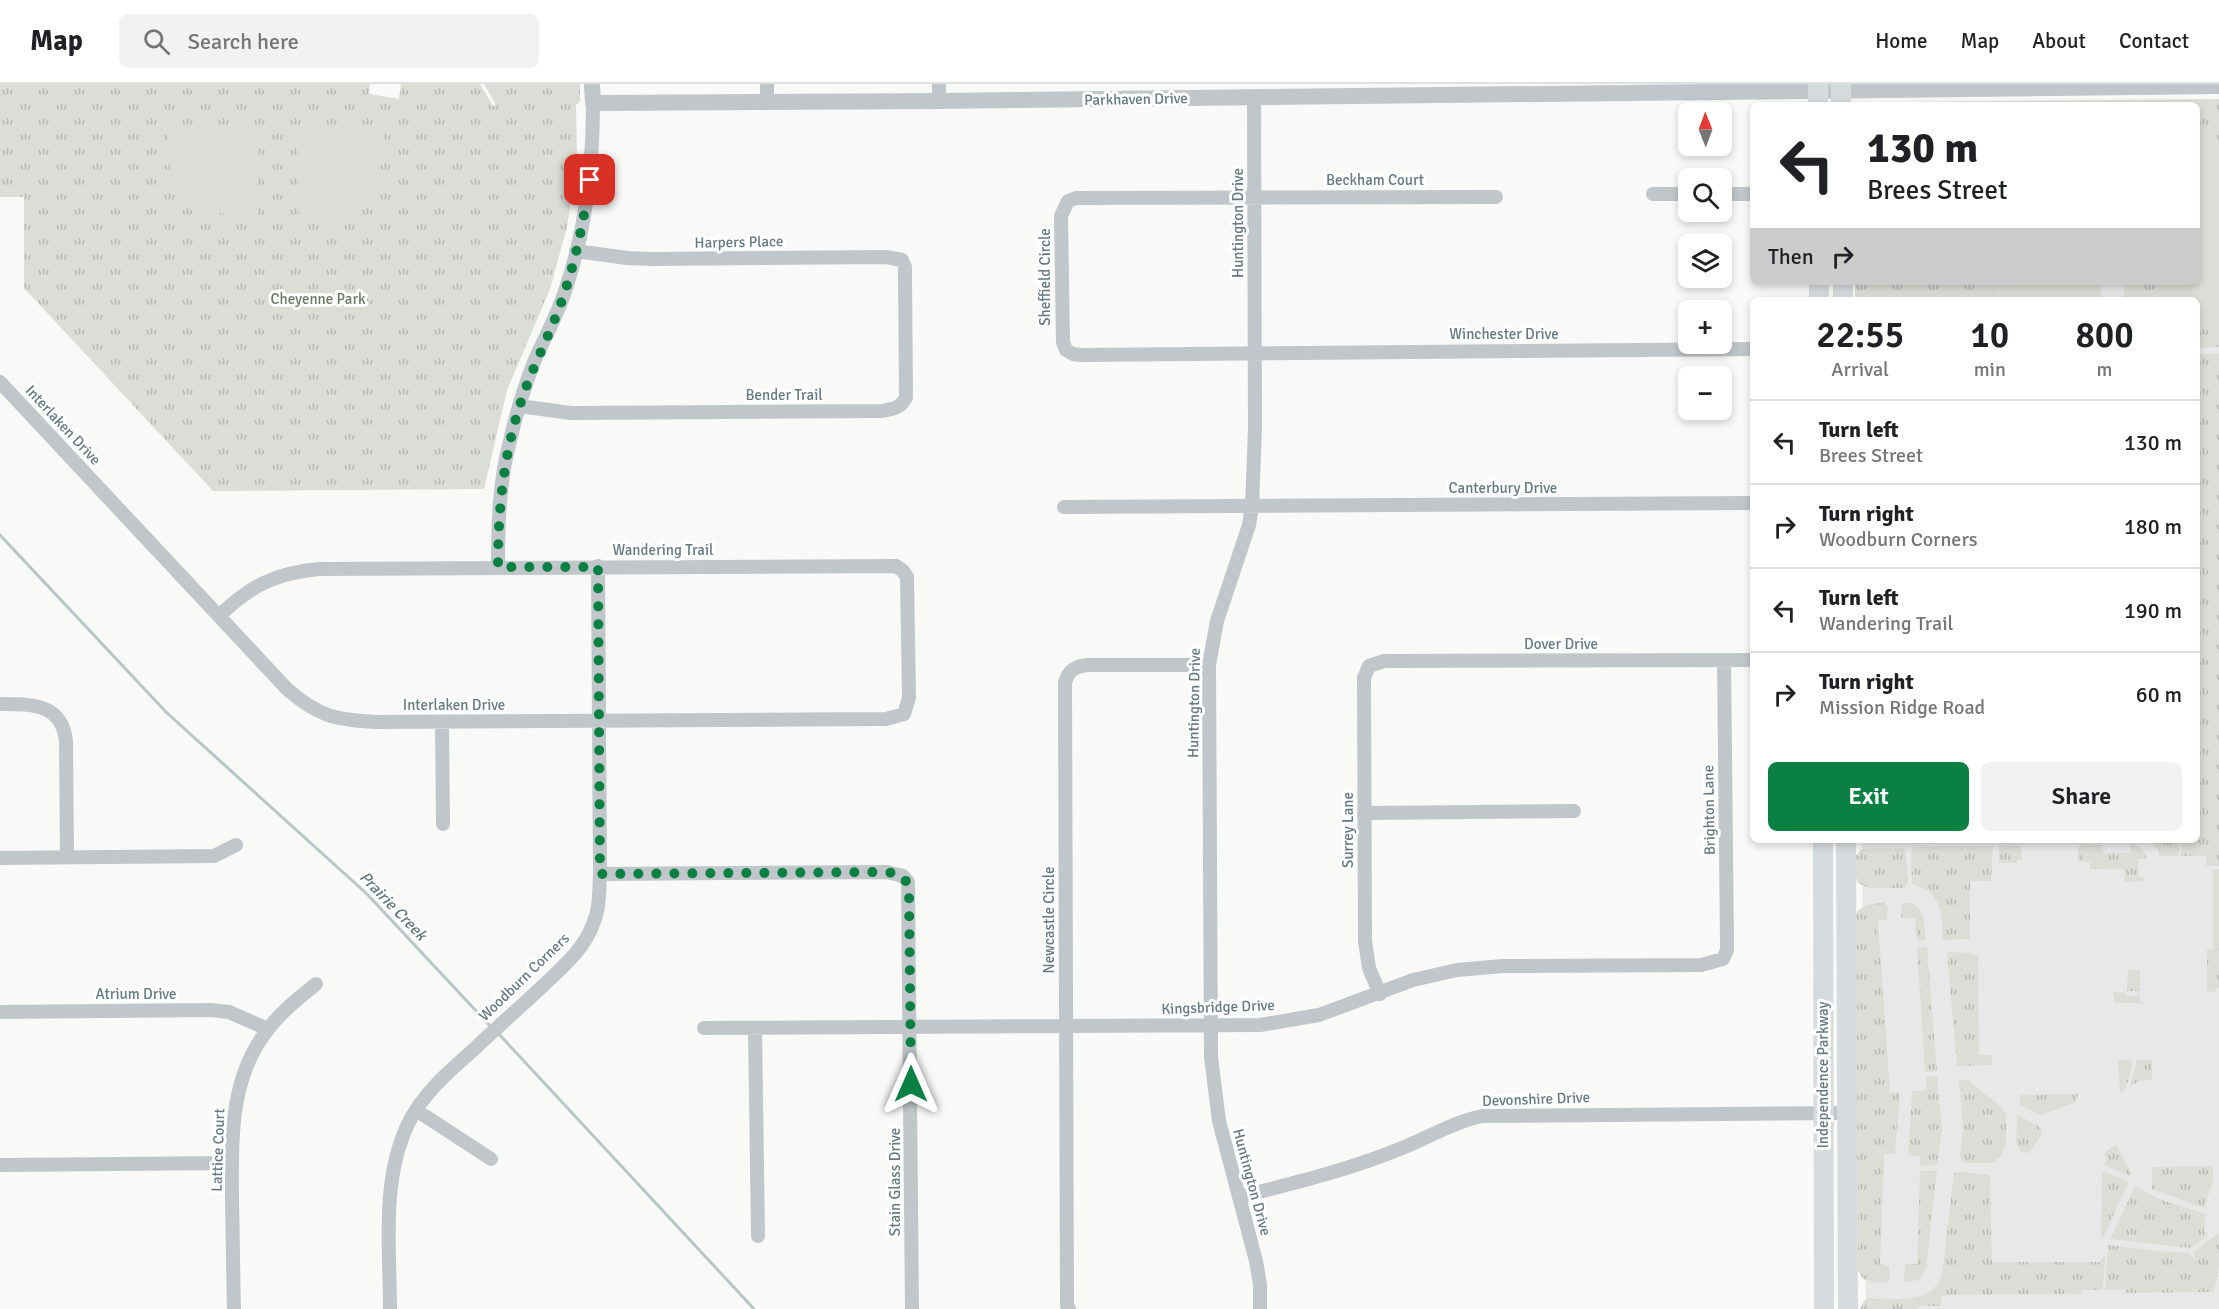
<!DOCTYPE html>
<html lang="en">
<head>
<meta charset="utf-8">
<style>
	:root { --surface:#fff; --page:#f2f2f2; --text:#202124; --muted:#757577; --line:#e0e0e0; --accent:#0b8043 }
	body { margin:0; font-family:Signika,sans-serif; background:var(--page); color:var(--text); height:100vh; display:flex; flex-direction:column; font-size:22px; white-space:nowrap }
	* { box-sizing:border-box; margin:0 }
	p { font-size:20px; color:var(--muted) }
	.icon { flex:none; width:33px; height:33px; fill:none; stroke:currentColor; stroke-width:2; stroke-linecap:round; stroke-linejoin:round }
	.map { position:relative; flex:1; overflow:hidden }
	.drawer { position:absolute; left:1750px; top:213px; width:450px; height:546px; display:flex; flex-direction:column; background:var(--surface); border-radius:9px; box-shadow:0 3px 9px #0003 }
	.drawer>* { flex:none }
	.top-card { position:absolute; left:1750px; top:18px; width:450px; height:183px; border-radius:9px; box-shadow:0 3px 9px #0003; background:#fff; color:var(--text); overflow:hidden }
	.needle { width:39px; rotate:359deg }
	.tools { position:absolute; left:1678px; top:18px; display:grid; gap:12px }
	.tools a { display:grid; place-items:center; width:54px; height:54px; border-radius:9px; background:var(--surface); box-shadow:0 3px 9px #0003; font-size:30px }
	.pin { position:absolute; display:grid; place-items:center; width:51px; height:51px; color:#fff; margin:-26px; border-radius:12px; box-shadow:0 3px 9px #0006 }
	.me { position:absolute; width:66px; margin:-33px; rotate:0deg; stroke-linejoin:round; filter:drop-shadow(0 0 4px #0008) }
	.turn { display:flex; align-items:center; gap:21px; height:126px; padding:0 18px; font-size:27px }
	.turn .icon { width:78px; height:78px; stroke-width:2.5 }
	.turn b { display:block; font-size:42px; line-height:51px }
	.then { display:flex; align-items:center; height:57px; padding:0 18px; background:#0003; gap:12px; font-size:22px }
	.eta { display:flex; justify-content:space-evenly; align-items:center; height:102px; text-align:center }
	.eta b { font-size:36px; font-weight:600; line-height:42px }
	.action { display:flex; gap:12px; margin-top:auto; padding:12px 18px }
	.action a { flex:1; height:69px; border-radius:9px; background:var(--accent); color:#fff; font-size:24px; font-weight:600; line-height:69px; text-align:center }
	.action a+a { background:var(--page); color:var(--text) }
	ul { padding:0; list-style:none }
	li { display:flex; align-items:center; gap:18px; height:84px; padding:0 18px; border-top:2px solid var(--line) }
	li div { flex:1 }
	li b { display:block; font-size:22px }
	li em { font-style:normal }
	header { display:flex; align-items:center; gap:36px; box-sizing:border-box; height:84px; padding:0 30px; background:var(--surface); border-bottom:2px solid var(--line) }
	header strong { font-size:28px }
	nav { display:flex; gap:33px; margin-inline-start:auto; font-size:21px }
	.search { width:420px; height:54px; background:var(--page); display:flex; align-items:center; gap:15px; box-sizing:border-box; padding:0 21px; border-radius:9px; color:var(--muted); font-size:22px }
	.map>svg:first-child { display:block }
	.built { fill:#e7e9e8 }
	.grass { fill:url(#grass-tufts) }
	.garden { fill:#daded6 }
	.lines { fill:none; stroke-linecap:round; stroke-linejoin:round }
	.stream { stroke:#b7c6c8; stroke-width:3 }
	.minor { stroke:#c0c6c9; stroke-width:14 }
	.tertiary { stroke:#c0c6c9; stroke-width:16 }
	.secondary { stroke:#d6dbde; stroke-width:20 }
	.route { stroke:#0b8043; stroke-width:10; stroke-dasharray:0 18 }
	.labels { text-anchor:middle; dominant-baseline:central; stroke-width:6; stroke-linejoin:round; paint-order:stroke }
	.street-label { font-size:15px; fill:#657981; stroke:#fff }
	.park-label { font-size:15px; fill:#6a7964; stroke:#fff }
	.water-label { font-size:16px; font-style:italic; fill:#60777b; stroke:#fff }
</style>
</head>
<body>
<header>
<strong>Map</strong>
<div class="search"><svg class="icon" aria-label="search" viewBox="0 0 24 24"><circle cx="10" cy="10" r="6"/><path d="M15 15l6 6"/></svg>Search here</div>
<nav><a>Home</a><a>Map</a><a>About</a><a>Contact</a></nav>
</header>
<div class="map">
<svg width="2219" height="1225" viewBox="0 0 2219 1225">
	<defs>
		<pattern id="grass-tufts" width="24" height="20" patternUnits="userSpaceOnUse" patternTransform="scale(1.5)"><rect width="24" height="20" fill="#daded6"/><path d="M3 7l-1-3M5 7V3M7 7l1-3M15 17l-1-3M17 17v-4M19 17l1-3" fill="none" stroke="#b4b9b3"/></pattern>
	</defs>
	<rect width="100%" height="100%" fill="#f9f9f7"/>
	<path class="built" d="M2219,16v1209h-353l-4,-469h336v-540h-341v-18h341v-177z"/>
	<path class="grass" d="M0,0h370l-1,10 30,5 2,-15h79l13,22 3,-1 -12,-21h96v18l-4,3 1,52 -10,70 -17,62 -43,101 -23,99 -271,2 -189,-203v-91h-24z
		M2219,15v248l-21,1v-48l-74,-2v-16h74v-177h-309l8,-3z
		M1855,198h147l-3,3 -3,15h-141z
		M2198,270h21v512h-13v-10h-25l1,-16h16z
		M2150,756h30l-1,16h-20l-1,-6z
		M2081,760l21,1 2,8h26l1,-9c9,2 14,5 15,15h-8v18h8l-2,2 2,2 -21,1v-11l-3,-2h-32v-7h-12v-14z
		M1999,761l22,1 1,14h-5v3h-18z
		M1993,762l-2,35h-19l-2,3v55l-27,1c-1,-18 0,-41 -18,-51 -5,-2 -9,-2 -13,-6l-1,-32 3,-4z
		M1903,764l3,3 2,32 -3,5h-37l-10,-5 -3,-8v-21l2,1 4,-6z
		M1884,819l4,3 -1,14 -9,1 12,171h8l2,3 -5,59h-11l-4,110 9,2 1,12 -3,4 -10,1 -14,-4 -5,-9 -3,-354c6,-13 17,-12 29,-13z
		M1904,819c22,-1 20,20 22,37l-9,1 -2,-23 -12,1 -2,-2 1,-12z
		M1927,863l10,124 -12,1 -8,-124z
		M2207,865h12v38l-6,6 -6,-3z
		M1947,868l26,1v2h5l1,100h13v10l-35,1z
		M2128,886h12v21h-13z
		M2113,908l13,1v3h12l2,-3v8l8,2h-33z
		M2118,976h12l3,4 -7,24 -6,5z
		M2139,976h13v20l-11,1 -10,4 5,-23z
		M1937,992l5,54 -5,35 -17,1v-10l-12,-1 4,-64 15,-1 -1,-13z
		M1959,996h9l31,25 7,10v30l-6,12 -8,6h-26l-5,-3 -1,-5 3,-25z
		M2078,1010l-2,8 -35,13 -21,-10v-10z
		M2017,1030l24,14v7l-12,18 -8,-1 -5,-8z
		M2116,1060l15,28 -1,4 -26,-11 3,-7 -4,-4z
		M2213,1082v15l-9,27 -52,-19v-22z
		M1937,1086l-11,99 -7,11 -15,2 1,-18h12l3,-93z
		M2104,1087l23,10 1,3 -24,52 -3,4 1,-66z
		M1964,1088l26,3 2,87h108l3,-6h2l-2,34h-21l-1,4 -139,1 -1,11h-20l-5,3h-56l4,-8 5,-3c26,0 62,8 73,-23l12,-102z
		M2135,1102l26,14 45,14 -2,17 3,3 -4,5 -13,9 -80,-9z
		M2219,1149v31l-5,28 -89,1v-4l-20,1 3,-45 47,6 35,2 4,8 1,-1 -2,-8z"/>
	<path class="garden" d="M170,0h80l-4,4h-76z
		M382,44c6,61 -22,92 -83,91l-1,-80 8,-9z
		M169,46l79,1 9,8v76c-31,3 -71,-5 -84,-38 -6,-14 -4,-32 -4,-47z
		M2219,63v182h-21v-29h-32l-1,-18h33v-134z
		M2004,198h97v18h-104l2,-13z
		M2219,785v80h-6v-79z"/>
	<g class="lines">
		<path class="stream" d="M0,451l166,177 201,182 125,134
			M497,948l257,277"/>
		<path class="minor" d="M767,0v18
			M1254,13l1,332 -3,77 -3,19 -32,96 -8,44 2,392 8,64 37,140 4,23v25
			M939,17v-17
			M1653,110h36
			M1722,110h32
			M1496,113l-420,1 -8,3 -7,15 2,126 3,8 7,4 9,1 672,-6
			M0,298l287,307c31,27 48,31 89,33l510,-3 18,-5 5,-16 -2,-121 -4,-6 -7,-5 -577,3c-44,4 -69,17 -100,47
			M519,322l52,7 311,-2c12,-2 19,-3 24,-14l-1,-122v-8l-3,-7 -16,-3 -234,2 -25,-1 -51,-7
			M1064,423l690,-4
			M498,483c0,-42 1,-85 12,-126 6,-27 14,-53 24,-79 10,-23 23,-46 31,-71 21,-61 28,-124 28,-188
			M0,620c30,0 62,-1 66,37l1,116
			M442,638l1,102
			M1364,729l210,-2
			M0,774l214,-2 22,-11
			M600,790l287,-2 16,4 5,6 4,427
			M1380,910l-11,-26 -4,-27 -1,-263 5,-12 15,-5 370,-1
			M0,928l211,-2 18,2 39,17
			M704,944l556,-3 59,-10 94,-35 44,-10 46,-4 198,-1 22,-6 4,-9v-8l-3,-282
			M755,944l3,208
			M416,1026l75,49
			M0,1081l232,-2
			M1239,1113c55,-14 110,-27 163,-49 27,-11 52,-26 80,-32l365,-3
			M234,1225c-1,-35 -1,-70 -2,-106 0,-60 -4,-125 37,-175 13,-17 30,-30 47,-44
			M390,1225c0,-61 -9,-128 18,-185 14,-29 39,-51 63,-72 25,-24 52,-47 77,-71 18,-17 37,-34 45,-57 7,-16 6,-33 7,-50l-2,-308
			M1069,1225l-2,-4 -2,-622c3,-13 10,-16 22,-18h122"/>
		<path class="tertiary" d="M592,0l1,19 346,-2 1280,-15"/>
		<path class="secondary" d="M1818,0v21
			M1841,0v21
			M1819,198v18
			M1843,198v18
			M1823,756l1,469
			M1846,756l2,469"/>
	</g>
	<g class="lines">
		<path class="route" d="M590,96c-6,37 -13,75 -25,111 -12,39 -33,75 -45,114 -17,53 -22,107 -22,162h100l2,307 287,-2c12,2 20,5 22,18l2,194"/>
	</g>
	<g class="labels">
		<g class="street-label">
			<text transform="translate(1136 15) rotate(-1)">Parkhaven Drive</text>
			<text x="1375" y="96">Beckham Court</text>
			<text transform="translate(1238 139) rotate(-90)">Huntington Drive</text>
			<text transform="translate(739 158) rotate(-1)">Harpers Place</text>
			<text transform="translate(1045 193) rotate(-90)">Sheffield Circle</text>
			<text x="1504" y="250">Winchester Drive</text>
			<text x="784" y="311">Bender Trail</text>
			<text transform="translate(63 341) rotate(47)">Interlaken Drive</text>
			<text x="1503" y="404">Canterbury Drive</text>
			<text x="663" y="466">Wandering Trail</text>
			<text x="1561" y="560">Dover Drive</text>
			<text transform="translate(1194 619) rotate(-89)">Huntington Drive</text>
			<text x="454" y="621">Interlaken Drive</text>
			<text transform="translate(1709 726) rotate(-91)">Brighton Lane</text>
			<text transform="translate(1348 746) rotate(-90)">Surrey Lane</text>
			<text transform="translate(1049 836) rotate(-90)">Newcastle Circle</text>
			<text transform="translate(524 893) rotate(-44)">Woodburn Corners</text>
			<text x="136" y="910">Atrium Drive</text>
			<text transform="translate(1218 923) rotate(-2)">Kingsbridge Drive</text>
			<text transform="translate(1823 991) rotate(-90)">Independence Parkway</text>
			<text transform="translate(1536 1015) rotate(-2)">Devonshire Drive</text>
			<text transform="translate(218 1066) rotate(-88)">Lattice Court</text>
			<text transform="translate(895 1098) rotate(-90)">Stain Glass Drive</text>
			<text transform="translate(1252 1098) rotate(75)">Huntington Drive</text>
		</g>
		<g class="park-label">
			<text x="318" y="215">Cheyenne Park</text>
		</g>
		<g class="water-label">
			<text transform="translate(393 822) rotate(46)">Prairie Creek</text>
		</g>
	</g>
</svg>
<div class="tools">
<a><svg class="needle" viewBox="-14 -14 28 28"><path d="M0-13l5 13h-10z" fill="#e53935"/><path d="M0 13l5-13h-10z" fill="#757577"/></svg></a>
<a><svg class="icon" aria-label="search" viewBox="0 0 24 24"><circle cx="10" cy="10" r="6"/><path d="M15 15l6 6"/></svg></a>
<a><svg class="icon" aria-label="layers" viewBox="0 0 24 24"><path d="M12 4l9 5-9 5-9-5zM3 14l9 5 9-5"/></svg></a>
<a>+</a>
<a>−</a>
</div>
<div class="pin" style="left:590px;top:96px;background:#d93025"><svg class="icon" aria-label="arrive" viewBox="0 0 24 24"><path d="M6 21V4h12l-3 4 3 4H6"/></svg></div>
<svg class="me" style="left:911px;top:1000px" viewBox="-20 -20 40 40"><path d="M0-17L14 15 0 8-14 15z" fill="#0b8043" stroke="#fff" stroke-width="4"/></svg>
<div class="top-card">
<div class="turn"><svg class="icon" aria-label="left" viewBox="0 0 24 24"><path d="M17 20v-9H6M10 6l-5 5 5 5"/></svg><div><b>130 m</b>Brees Street</div></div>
<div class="then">Then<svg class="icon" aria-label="right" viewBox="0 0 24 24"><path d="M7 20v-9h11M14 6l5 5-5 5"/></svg></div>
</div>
<section class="drawer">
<div class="eta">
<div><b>22:55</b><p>Arrival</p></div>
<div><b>10</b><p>min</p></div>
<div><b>800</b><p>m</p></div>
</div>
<ul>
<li><svg class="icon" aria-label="left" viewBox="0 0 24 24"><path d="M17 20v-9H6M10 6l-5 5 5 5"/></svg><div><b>Turn left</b><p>Brees Street</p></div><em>130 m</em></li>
<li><svg class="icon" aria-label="right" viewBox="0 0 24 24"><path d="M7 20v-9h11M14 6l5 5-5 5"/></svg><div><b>Turn right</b><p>Woodburn Corners</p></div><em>180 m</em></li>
<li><svg class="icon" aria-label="left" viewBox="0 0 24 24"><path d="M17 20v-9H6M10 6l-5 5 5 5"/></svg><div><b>Turn left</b><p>Wandering Trail</p></div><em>190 m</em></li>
<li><svg class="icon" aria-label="right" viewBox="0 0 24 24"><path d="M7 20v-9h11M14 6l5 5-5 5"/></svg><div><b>Turn right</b><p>Mission Ridge Road</p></div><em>60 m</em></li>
</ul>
<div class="action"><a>Exit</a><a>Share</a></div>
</section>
</div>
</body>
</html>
